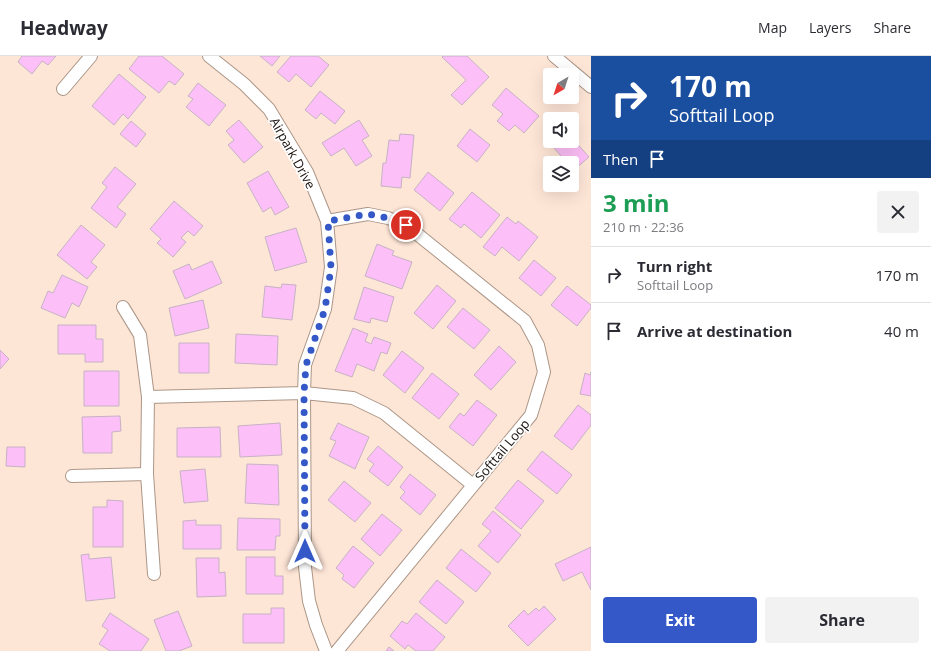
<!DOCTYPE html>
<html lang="en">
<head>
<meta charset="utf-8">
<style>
	:root { --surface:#fff; --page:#f2f2f3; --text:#2b2b33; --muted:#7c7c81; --line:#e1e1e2; --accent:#3558c9 }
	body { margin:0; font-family:"Open Sans",sans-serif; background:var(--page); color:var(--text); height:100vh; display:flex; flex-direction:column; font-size:15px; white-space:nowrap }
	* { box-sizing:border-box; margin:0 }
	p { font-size:13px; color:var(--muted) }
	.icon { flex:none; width:22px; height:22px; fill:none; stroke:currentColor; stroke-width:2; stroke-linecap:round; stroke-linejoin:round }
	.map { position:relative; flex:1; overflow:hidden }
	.panel { display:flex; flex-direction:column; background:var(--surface); width:340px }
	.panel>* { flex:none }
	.banner { background:#1a4fa0; color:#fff; overflow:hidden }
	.needle { width:26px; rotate:219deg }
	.buttons { position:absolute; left:543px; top:12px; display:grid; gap:8px }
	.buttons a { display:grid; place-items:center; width:36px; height:36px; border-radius:4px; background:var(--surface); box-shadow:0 4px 16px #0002; font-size:20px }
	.pin { position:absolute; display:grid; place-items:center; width:34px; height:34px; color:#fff; margin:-17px; border:2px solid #fff; border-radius:50%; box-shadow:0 1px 4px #0007 }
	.me { position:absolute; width:44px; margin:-22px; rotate:0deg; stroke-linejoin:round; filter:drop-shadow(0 0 3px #0008) }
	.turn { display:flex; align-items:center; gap:14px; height:84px; padding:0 12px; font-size:18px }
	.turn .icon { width:52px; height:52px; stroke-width:2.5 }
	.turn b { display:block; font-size:28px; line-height:34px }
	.then { display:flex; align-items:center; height:38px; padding:0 12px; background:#0003; gap:8px; font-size:15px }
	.round { display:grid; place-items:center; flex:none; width:42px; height:42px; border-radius:4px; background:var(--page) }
	.summary { display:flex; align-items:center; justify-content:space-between; height:68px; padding:0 12px }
	h1 { font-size:24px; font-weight:700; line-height:30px; color:#1e9e55 }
	.action { display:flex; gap:8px; margin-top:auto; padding:8px 12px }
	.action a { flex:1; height:46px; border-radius:4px; background:var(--accent); color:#fff; font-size:16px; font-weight:700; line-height:46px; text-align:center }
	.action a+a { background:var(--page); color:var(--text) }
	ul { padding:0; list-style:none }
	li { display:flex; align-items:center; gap:12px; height:56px; padding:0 12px; border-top:1px solid var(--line) }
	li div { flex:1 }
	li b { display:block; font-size:15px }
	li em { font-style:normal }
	header { display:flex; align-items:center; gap:24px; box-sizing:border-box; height:56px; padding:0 20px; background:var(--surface); border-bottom:1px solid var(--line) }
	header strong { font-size:19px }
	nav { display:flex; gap:22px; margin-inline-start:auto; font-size:14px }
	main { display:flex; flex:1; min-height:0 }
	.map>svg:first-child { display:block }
	.building { fill:#fdbff8; stroke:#c6b2c4 }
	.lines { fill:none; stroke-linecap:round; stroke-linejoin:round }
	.minor-casing { stroke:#ab9687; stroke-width:14 }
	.minor { stroke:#fff; stroke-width:12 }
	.route { stroke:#3558c9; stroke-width:7; stroke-dasharray:0 12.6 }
	.labels { text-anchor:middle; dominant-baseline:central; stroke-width:3.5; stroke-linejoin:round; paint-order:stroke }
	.street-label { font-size:13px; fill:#1a120d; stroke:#fff }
</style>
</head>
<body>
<header>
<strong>Headway</strong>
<nav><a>Map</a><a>Layers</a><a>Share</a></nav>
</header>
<main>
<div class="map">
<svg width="591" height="595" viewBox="0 0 591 595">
	<rect width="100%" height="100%" fill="#fee6d7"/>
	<path class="building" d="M22,0h34l-8,9 -6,-4 -10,13 -14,-12z
		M139,0h23l22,18 -9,11 -6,-4 -10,12 -30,-24z
		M260,0h20l-8,10z
		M291,0h27l11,9 -18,22 -15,-13 -7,8 -12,-10z
		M443,0h24l22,21 -27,28 -11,-10 15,-15 -24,-23z
		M119,18l27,23 -18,22 -5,-5 -9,11 -22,-19z
		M198,27l28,22 -17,21 -23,-19 7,-8 -5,-3z
		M506,32l33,28 -15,17 -9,-8 -6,6 -12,-10 6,-7 -11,-9z
		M320,35l25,20 -10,13 -14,-11 -5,6 -11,-9z
		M239,64l24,27 -19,16 -16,-18 6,-5 -8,-9z
		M359,64l10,16 -7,4 10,16 -16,10 -12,-18 -13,8 -9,-13z
		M131,65l15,13 -10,13 -16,-13z
		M572,72l6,7 -5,4 16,18 -15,13 -2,-2v-5h-5l-19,-22 2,-1v1h22z
		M470,73l20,16 -13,17 -20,-16z
		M400,78l14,1 -4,43 -8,-1 -1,11 -20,-2 2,-23h3l3,-23 10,1z
		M115,111l21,17 -19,23 9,7 -10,14 -25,-20 16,-21 -5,-4z
		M268,115l21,36 -14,8 -4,-8 -8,5 -16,-29z
		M428,116l26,21 -14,18 -26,-21z
		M472,136l28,23 -19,23 -17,-14 -3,4 -12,-9z
		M174,145l29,25 -9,10 -6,-5 -7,7 5,4 -13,15 -16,-14 4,-4 -11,-10z
		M507,161l9,7 2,-3 20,16 -19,24 -17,-14 -7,9 -12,-9z
		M81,169l24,20 -14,17 6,5 -10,12 -30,-24z
		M296,172l11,34 -32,9 -10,-34z
		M377,188l17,7 -2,4 20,7 -10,27 -37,-13z
		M534,204l22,18 -15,18 -22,-18z
		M212,205l10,22 -37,16 -12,-28 16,-7 3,6z
		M62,219l26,12 -9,20 -7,-4 -7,15 -24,-10 7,-17 5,2z
		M282,228l14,1 -4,35 -30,-3 3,-31 16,2z
		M437,229l19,16 -23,28 -19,-16z
		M567,230l24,19v3l-14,18 -26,-21z
		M364,231l30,10 -7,25 -16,-4 -1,5 -16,-4z
		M203,244l6,28 -34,8 -6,-28z
		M463,252l27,22 -16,19 -27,-22z
		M58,269h38v14h7v23h-18v-8h-27z
		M353,272l15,6 -3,7 6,3 3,-7 17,6 -4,11 -6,-2 -7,19 -17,-7 -5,13 -17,-6z
		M236,278l42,2 -1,29 -42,-2z
		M179,287h30v30h-30z
		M499,290l17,16 -25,28 -17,-15z
		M0,294l9,9 -9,10z
		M402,295l22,17 -19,25 -22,-18z
		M84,315h35v35h-35z
		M591,316v24l-11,-2 5,-21 5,2z
		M432,317l27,21 -20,25 -27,-21z
		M477,344l20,15 -24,31 -24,-19 11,-14 4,3z
		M578,349l13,10v10l-19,25 -18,-14z
		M120,360l1,15 -9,1v21h-29l-1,-36z
		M280,367l2,32 -42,2 -2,-31z
		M338,367l31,14 -14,32 -26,-13 7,-15 -6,-2z
		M220,371l1,30h-44v-29z
		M378,390l25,21 -15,19 -19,-15 5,-7 -7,-5z
		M7,391h18v20l-19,-1z
		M542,395l30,24 -15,19 -30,-24z
		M247,408l31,1 1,40 -34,-2z
		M205,413l3,32 -24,2 -4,-32z
		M410,418l26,21 -16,20 -20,-17 5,-6 -5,-5z
		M518,424l26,21 -23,28 -26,-21z
		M344,425l27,22 -16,19 -27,-22z
		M107,444l16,1v46h-30v-40h14z
		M493,455l28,24 -23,28 -20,-17 13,-15 -9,-7z
		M382,458l20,16 -22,26 -19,-17z
		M238,462l42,1v17h-4l-1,14h-38z
		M196,464v5h25v24h-38v-28z
		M353,490l21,17 -20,25 -12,-9 2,-4 -8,-7z
		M591,491v43l-9,-18 -19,9 -8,-17z
		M461,493l30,24 -15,19 -30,-24z
		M89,498v5l22,-2 4,41 -29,3 -5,-46z
		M246,501h29v19h8v18h-37z
		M196,502h23v15l6,-1 1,24 -29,1z
		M437,524l27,22 -18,22 -27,-22z
		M544,550l12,13 -28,27 -20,-20 16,-16 4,5 8,-7 3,3z
		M271,552h13v35h-41v-29h28z
		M178,555l14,35 -13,5h-13l-12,-31z
		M110,557l39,26 -8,12h-31l-11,-7 9,-14 -6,-4z
		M416,557l29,24 -12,14h-17l-8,-6 -3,4 -15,-13 12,-15 5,3z
		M389,591l5,4h-8z"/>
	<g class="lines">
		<defs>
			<path id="minor" d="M209,0l35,28 25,25 38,63 20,49 4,46 -6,42 -20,56 -1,28 1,174 4,34 7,24 10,26
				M554,0l37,31
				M63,33l28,-33
				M327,165l41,-7 20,4 18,7 119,96 13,24 6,27 -13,43 -194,236
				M123,251l17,28 8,62 -1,77 7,100
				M148,341l156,-4 49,5 31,15 89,72
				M72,420l75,-2"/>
		</defs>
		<use href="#minor" class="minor-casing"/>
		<use href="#minor" class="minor"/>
	</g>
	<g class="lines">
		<path class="route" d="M305,495l-1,-158 2,-28 19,-56 6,-41 -3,-47 40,-7 20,4 18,7"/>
	</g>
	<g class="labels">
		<g class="street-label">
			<text transform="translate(293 97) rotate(61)">Airpark Drive</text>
			<text transform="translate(502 394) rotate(-50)">Softtail Loop</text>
		</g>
	</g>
</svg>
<div class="buttons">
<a><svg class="needle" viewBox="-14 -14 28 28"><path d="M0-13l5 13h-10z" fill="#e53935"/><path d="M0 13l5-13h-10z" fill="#7c7c81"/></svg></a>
<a><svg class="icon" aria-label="sound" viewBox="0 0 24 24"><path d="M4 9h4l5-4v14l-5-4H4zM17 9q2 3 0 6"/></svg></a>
<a><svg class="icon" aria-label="layers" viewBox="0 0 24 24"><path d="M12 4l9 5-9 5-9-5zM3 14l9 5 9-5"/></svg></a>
</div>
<div class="pin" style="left:406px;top:169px;background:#d93025"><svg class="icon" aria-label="arrive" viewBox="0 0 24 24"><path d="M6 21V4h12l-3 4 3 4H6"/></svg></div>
<svg class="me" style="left:305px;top:495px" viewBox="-20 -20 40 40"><path d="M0-17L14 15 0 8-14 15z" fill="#3558c9" stroke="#fff" stroke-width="4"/></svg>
</div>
<section class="panel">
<div class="banner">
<div class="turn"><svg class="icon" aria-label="right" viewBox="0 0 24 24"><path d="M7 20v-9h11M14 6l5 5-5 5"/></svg><div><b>170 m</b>Softtail Loop</div></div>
<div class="then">Then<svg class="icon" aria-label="arrive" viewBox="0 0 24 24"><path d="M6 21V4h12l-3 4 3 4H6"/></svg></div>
</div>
<div class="summary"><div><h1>3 min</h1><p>210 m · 22:36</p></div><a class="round"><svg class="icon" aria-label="close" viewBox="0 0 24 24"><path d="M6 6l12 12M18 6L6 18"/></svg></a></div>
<ul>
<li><svg class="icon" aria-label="right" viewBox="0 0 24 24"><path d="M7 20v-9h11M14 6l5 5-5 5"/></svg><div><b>Turn right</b><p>Softtail Loop</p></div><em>170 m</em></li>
<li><svg class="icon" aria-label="arrive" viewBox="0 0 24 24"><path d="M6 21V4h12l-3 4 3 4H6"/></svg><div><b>Arrive at destination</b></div><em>40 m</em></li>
</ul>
<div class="action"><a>Exit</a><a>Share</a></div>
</section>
</main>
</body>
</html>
